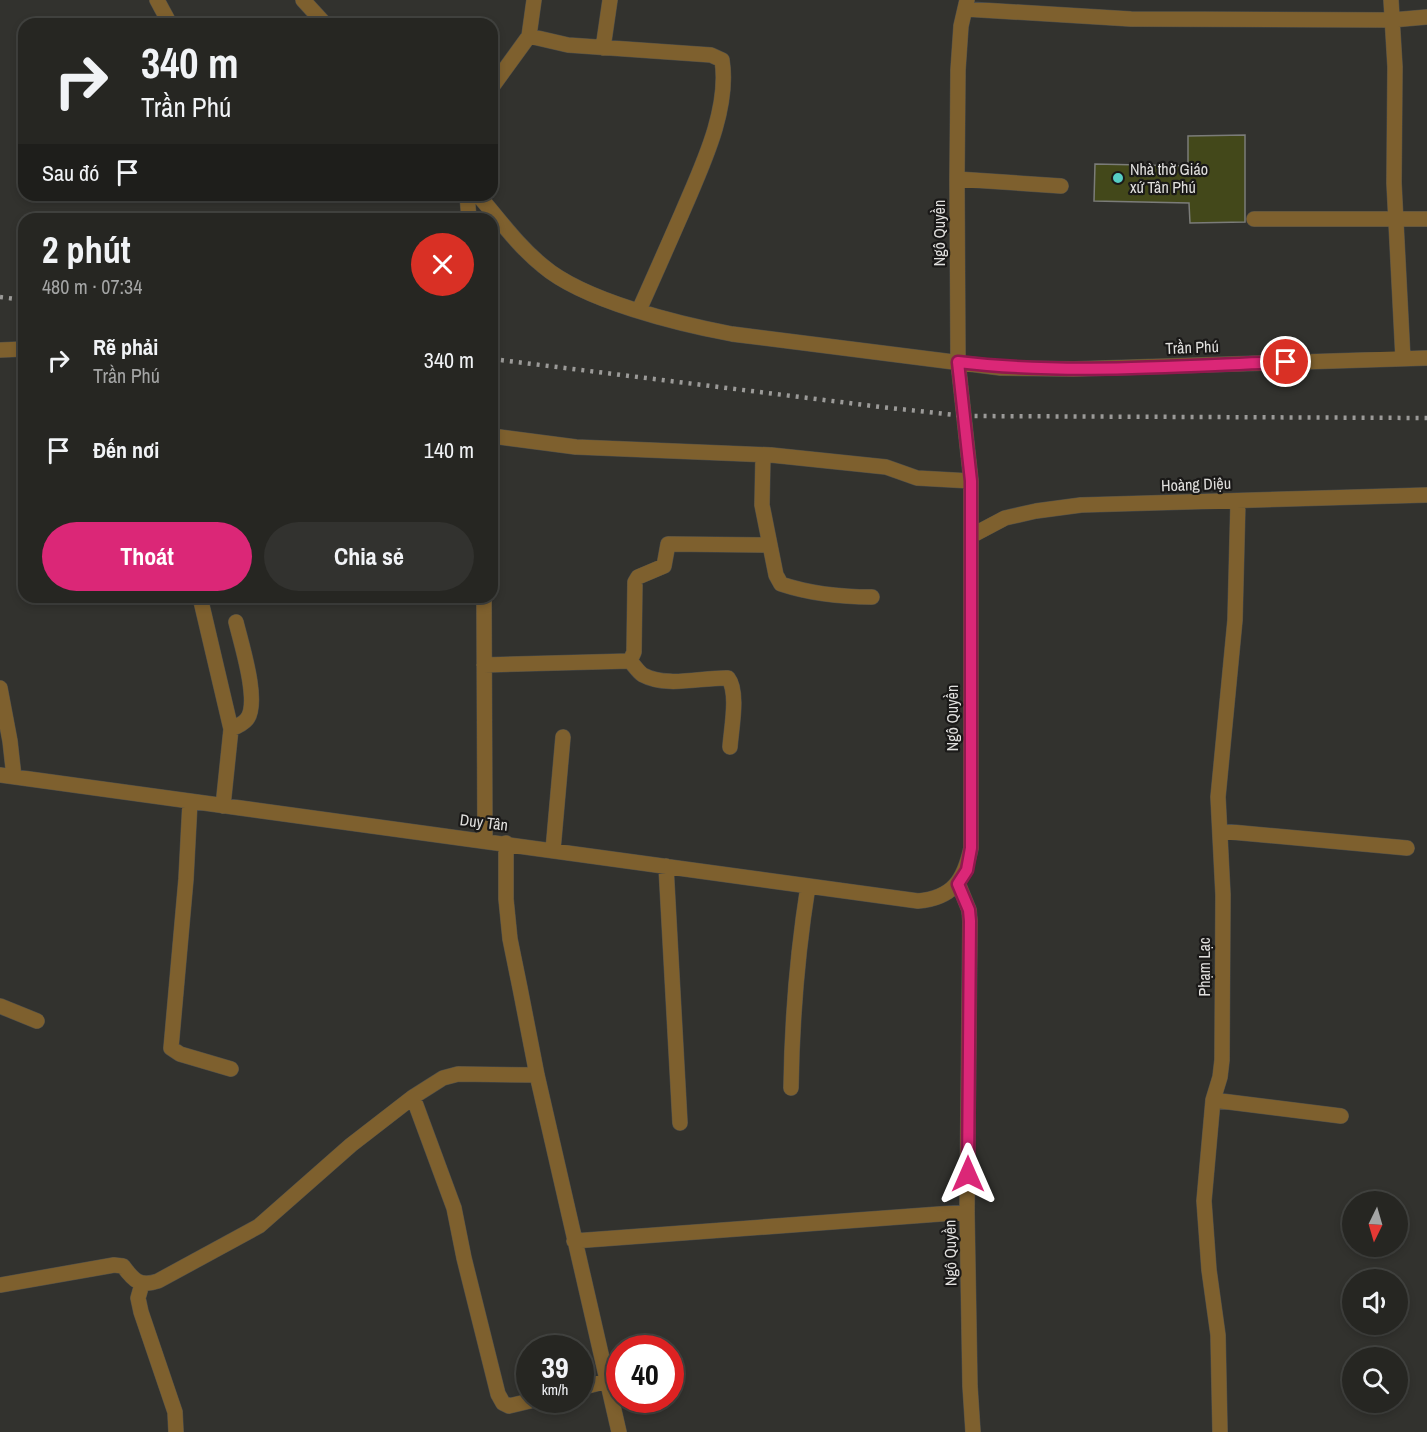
<!DOCTYPE html>
<html lang="vi">
<head>
<meta charset="utf-8">
<style>
	:root { --surface:#262622; --page:#32322f; --text:#f1f3f6; --muted:#a4a5a5; --line:#424340; --accent:#db2777 }
	body { margin:0; font-family:"Archivo Narrow",sans-serif; background:var(--page); color:var(--text); height:100vh; display:flex; flex-direction:column; font-size:22px; white-space:nowrap }
	* { box-sizing:border-box; margin:0 }
	p { font-size:20px; color:var(--muted) }
	.icon { flex:none; width:33px; height:33px; fill:none; stroke:currentColor; stroke-width:2; stroke-linecap:round; stroke-linejoin:round }
	.map { position:relative; flex:1; overflow:hidden }
	.side { position:absolute; left:18px; top:213px; width:480px; height:390px; display:flex; flex-direction:column; background:var(--surface); border-radius:18px; box-shadow:0 3px 9px #0003,0 0 0 2px var(--line) }
	.side>* { flex:none }
	.guide { position:absolute; left:18px; top:18px; width:480px; height:183px; border-radius:18px; box-shadow:0 3px 9px #0003,0 0 0 2px var(--line); background:#262622; color:var(--text); overflow:hidden }
	.needle { width:39px; rotate:185deg }
	.buttons { position:absolute; left:1342px; top:1191px; display:grid; gap:12px }
	.buttons a { display:grid; place-items:center; width:66px; height:66px; border-radius:50%; background:var(--surface); box-shadow:0 3px 9px #0003,0 0 0 2px var(--line); font-size:30px }
	.speed { position:absolute; left:516px; top:1335px; display:flex; gap:12px; font-size:30px; font-weight:700; text-align:center }
	.speed>* { display:grid; place-content:center; width:78px; height:78px; border-radius:50%; background:var(--surface); box-shadow:0 3px 9px #0003,0 0 0 2px var(--line); line-height:1 }
	.speed small { font-size:15px; font-weight:400 }
	.speed .limit { border:9px solid #d22; background:#fff; color:#111 }
	.pin { position:absolute; display:grid; place-items:center; width:51px; height:51px; color:#fff; margin:-26px; border:3px solid #fff; border-radius:50%; box-shadow:0 2px 6px #0007 }
	.me { position:absolute; width:66px; margin:-33px; rotate:0deg; stroke-linejoin:round; filter:drop-shadow(0 0 4px #0008) }
	.turn { display:flex; align-items:center; gap:21px; height:126px; padding:0 24px; font-size:27px }
	.turn .icon { width:78px; height:78px; stroke-width:2.5 }
	.turn b { display:block; font-size:42px; line-height:51px }
	.then { display:flex; align-items:center; height:57px; padding:0 24px; background:#0003; gap:12px; font-size:22px }
	.round { display:grid; place-items:center; flex:none; width:63px; height:63px; border-radius:32px; background:var(--page) }
	.summary { display:flex; align-items:center; justify-content:space-between; height:102px; padding:0 24px }
	h1 { font-size:36px; font-weight:700; line-height:45px }
	.button { display:flex; gap:12px; margin-top:auto; padding:12px 24px }
	.button a { flex:1; height:69px; border-radius:36px; background:var(--accent); color:#fff; font-size:24px; font-weight:700; line-height:69px; text-align:center }
	.button a+a { background:var(--page); color:var(--text) }
	ul { padding:0; list-style:none }
	li { display:flex; align-items:center; gap:18px; height:90px; padding:0 24px }
	li div { flex:1 }
	li b { display:block; font-size:22px }
	li em { font-style:normal }
	.map>svg:first-child { display:block }
	.building { fill:#43481a; stroke:#7b7c79; stroke-width:1.5 }
	.lines { fill:none; stroke-linecap:round; stroke-linejoin:round }
	.minor-casing { stroke:#4e4e4a; stroke-width:16 }
	.minor { stroke:#7e602e; stroke-width:15 }
	.rail { stroke:#9b9a98; stroke-width:4.5; stroke-dasharray:3 6; stroke-linecap:butt }
	.route-casing { stroke:#8e194d; stroke-width:15 }
	.route { stroke:#db2777; stroke-width:10 }
	.poi-dot { fill:#56cec4; stroke:#1a1918; stroke-width:2 }
	.labels { text-anchor:middle; dominant-baseline:central; stroke-width:4.5; stroke-linejoin:round; paint-order:stroke }
	.poi-label { font-size:16px; fill:#e0dfdd; stroke:#1a1918; text-anchor:start }
	.street-label { font-size:16px; fill:#e0dfdd; stroke:#1a1918 }
</style>
</head>
<body>
<div class="map">
<svg width="1427" height="1432" viewBox="0 0 1427 1432">
	<rect width="100%" height="100%" fill="#32322e"/>
	<path class="building" d="M1245,135v87l-55,1 -1,-20 -95,-2 1,-37 93,2v-30z"/>
	<g class="lines">
		<defs>
			<path id="minor" d="M157,0l13,24
				M303,0l22,24
				M1391,0l4,67 -1,116 9,176
				M965,9l166,10 261,1 35,-3
				M529,36l39,9 143,10 11,5c8,50 -21,108 -40,153 -14,32 -28,64 -43,97
				M603,48l7,-48
				M492,87l37,-51 5,-36
				M957,179l104,7
				M467,195l2,24
				M478,195c21,24 40,51 65,71 41,35 136,58 189,68l269,34 73,1 353,-11
				M1254,219h173
				M0,350l24,-1
				M492,436l84,11 195,8 115,12 31,11 54,3
				M763,455l-1,50 14,70 5,9c30,10 60,13 91,13
				M971,536l34,-18 31,-7 45,-6 346,-10
				M200,597l31,132 -8,77
				M484,597l1,243
				M630,661c4,4 8,11 13,14 24,13 59,2 85,3 11,14 3,52 2,69
				M484,665l146,-4 4,-9 1,-70 3,-5 26,-11 4,-22 102,1
				M0,688l10,53 4,36
				M231,729c5,-2 12,-5 16,-10 13,-17 -6,-76 -11,-97
				M0,775l918,126c35,-3 46,-21 53,-53v-367l-13,-119 -1,-183 1,-109 3,-44 6,-26
				M190,802l-4,77 -15,169 9,6 51,15
				M1220,831l187,17
				M506,843v56l4,40 10,49 17,87 82,357
				M553,850l10,-113
				M666,866l14,257
				M958,883l11,27 1,11 -3,291 3,174 3,46
				M0,1006l37,15
				M791,1088c1,-70 6,-133 17,-202
				M413,1097l41,111 10,50 34,136 5,9 6,3 25,-6
				M1213,1100l128,16
				M574,1241l393,-29
				M142,1284l-4,14 3,14 34,100 1,20
				M0,1285l114,-20 9,1c11,15 17,21 35,15l101,-55 92,-81 62,-48 30,-19 15,-4 79,1
				M580,1388l27,-7
				M1220,1432l-2,-97 -9,-65 -5,-69 9,-101 7,-23 2,-17 1,-165 -5,-98 17,-177 3,-119"/>
		</defs>
		<use href="#minor" class="minor-casing"/>
		<use href="#minor" class="minor"/>
		<path class="rail" d="M0,297l24,3
			M492,359l389,48 84,9 462,2"/>
	</g>
	<g class="lines">
		<defs>
			<path id="route" d="M968,1174l2,-253 -1,-11 -11,-26 9,-14 4,-22v-367l-13,-119c108,13 219,4 328,0"/>
		</defs>
		<use href="#route" class="route-casing"/>
		<use href="#route" class="route"/>
	</g>
	<circle class="poi-dot" cx="1118" cy="178" r="6"/>
	<g class="labels">
		<g class="poi-label">
			<text x="1130" y="169">Nhà thờ Giáo<tspan x="1130" dy="18">xứ Tân Phú</tspan></text>
		</g>
		<g class="street-label">
			<text transform="translate(939 233) rotate(-90)">Ngô Quyền</text>
			<text transform="translate(1192 347) rotate(-2)">Trần Phú</text>
			<text transform="translate(1196 484) rotate(-2)">Hoàng Diệu</text>
			<text transform="translate(952 718) rotate(-90)">Ngô Quyền</text>
			<text transform="translate(484 822) rotate(7)">Duy Tân</text>
			<text transform="translate(1204 967) rotate(-90)">Phạm Lạc</text>
			<text transform="translate(950 1253) rotate(-91)">Ngô Quyền</text>
		</g>
	</g>
</svg>
<div class="buttons">
<a><svg class="needle" viewBox="-14 -14 28 28"><path d="M0-13l5 13h-10z" fill="#e53935"/><path d="M0 13l5-13h-10z" fill="#a4a5a5"/></svg></a>
<a><svg class="icon" aria-label="sound" viewBox="0 0 24 24"><path d="M4 9h4l5-4v14l-5-4H4zM17 9q2 3 0 6"/></svg></a>
<a><svg class="icon" aria-label="search" viewBox="0 0 24 24"><circle cx="10" cy="10" r="6"/><path d="M15 15l6 6"/></svg></a>
</div>
<div class="speed"><div>39<small>km/h</small></div><div class="limit">40</div></div>
<div class="pin" style="left:1286px;top:362px;background:#d93025"><svg class="icon" aria-label="arrive" viewBox="0 0 24 24"><path d="M6 21V4h12l-3 4 3 4H6"/></svg></div>
<svg class="me" style="left:968px;top:1174px" viewBox="-20 -20 40 40"><path d="M0-17L14 15 0 8-14 15z" fill="#db2777" stroke="#fff" stroke-width="4"/></svg>
<div class="guide">
<div class="turn"><svg class="icon" aria-label="right" viewBox="0 0 24 24"><path d="M7 20v-9h11M14 6l5 5-5 5"/></svg><div><b>340 m</b>Trần Phú</div></div>
<div class="then">Sau đó<svg class="icon" aria-label="arrive" viewBox="0 0 24 24"><path d="M6 21V4h12l-3 4 3 4H6"/></svg></div>
</div>
<section class="side">
<div class="summary"><div><h1>2 phút</h1><p>480 m · 07:34</p></div><a class="round" style="background:#d93025;color:#fff"><svg class="icon" aria-label="close" viewBox="0 0 24 24"><path d="M6 6l12 12M18 6L6 18"/></svg></a></div>
<ul>
<li><svg class="icon" aria-label="right" viewBox="0 0 24 24"><path d="M7 20v-9h11M14 6l5 5-5 5"/></svg><div><b>Rẽ phải</b><p>Trần Phú</p></div><em>340 m</em></li>
<li><svg class="icon" aria-label="arrive" viewBox="0 0 24 24"><path d="M6 21V4h12l-3 4 3 4H6"/></svg><div><b>Đến nơi</b></div><em>140 m</em></li>
</ul>
<div class="button"><a>Thoát</a><a>Chia sẻ</a></div>
</section>
</div>
</body>
</html>
